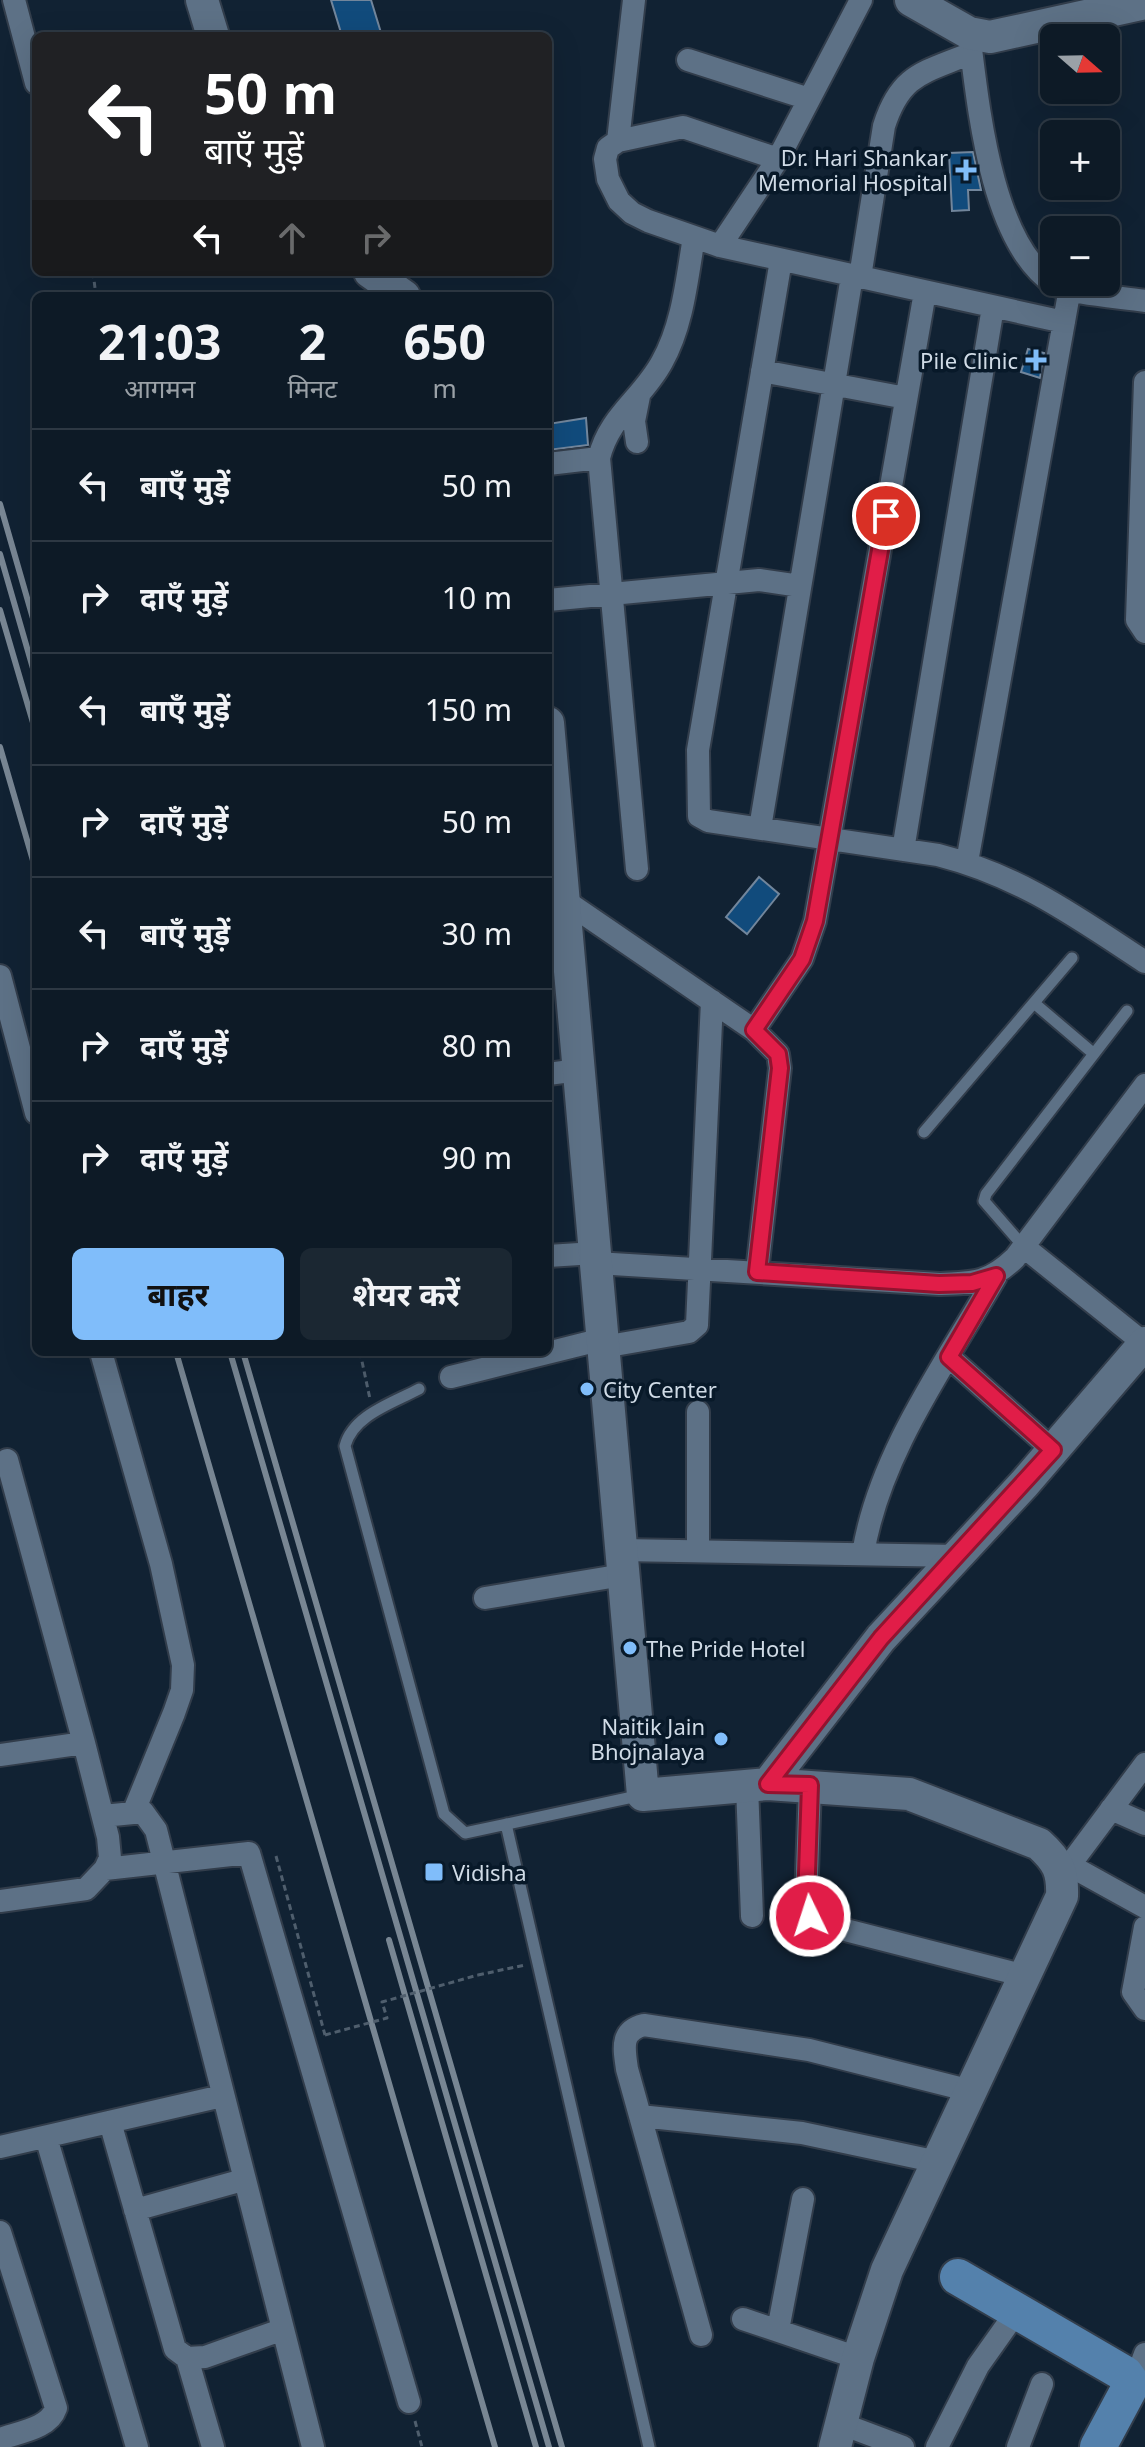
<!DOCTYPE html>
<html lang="hi">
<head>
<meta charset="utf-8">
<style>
	:root { --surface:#0d1a26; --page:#1b2732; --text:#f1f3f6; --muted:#9aa1a7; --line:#2d3843; --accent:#80bdfa }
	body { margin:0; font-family:"Noto Sans","Noto Sans Devanagari",sans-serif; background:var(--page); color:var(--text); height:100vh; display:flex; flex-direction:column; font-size:30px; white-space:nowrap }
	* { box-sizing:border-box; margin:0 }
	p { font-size:26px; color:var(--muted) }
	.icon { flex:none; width:44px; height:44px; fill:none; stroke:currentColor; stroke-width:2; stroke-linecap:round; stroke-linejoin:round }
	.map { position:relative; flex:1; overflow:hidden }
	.sheet { position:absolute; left:32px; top:292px; width:520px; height:1064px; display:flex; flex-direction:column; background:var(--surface); border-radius:12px; box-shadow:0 8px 32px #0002,0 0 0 2px var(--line) }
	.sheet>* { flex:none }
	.guide { position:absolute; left:32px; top:32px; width:520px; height:244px; border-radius:12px; box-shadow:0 8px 32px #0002,0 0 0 2px var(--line); background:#202124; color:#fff; overflow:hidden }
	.needle { width:52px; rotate:110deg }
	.buttons { position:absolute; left:1040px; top:24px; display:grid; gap:16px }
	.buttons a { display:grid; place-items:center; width:80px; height:80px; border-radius:12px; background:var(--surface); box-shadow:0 8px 32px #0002,0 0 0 2px var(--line); font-size:40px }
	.pin { position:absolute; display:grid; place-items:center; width:68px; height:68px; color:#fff; margin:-34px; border:4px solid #fff; border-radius:50%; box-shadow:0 2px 8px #0007 }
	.me { position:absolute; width:88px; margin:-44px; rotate:356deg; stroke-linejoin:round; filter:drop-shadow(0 0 6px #0008) }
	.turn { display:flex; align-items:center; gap:28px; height:168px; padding:0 40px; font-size:36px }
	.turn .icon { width:104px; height:104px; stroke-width:2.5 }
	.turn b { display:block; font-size:56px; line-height:68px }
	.lanes { display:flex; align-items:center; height:76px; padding:0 40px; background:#0003; justify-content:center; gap:40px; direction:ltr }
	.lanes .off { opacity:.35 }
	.eta { display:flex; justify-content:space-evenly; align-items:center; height:136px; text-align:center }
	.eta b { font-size:48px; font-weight:700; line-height:56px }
	.primary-button { display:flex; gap:16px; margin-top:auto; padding:16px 40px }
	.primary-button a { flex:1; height:92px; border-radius:12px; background:var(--accent); color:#111; font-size:32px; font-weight:700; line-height:92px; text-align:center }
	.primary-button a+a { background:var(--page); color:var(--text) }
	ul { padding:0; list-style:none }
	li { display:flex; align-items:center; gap:24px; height:112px; padding:0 40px; border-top:2px solid var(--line) }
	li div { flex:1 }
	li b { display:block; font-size:30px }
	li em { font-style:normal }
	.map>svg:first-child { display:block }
	.building { fill:#114b7c; stroke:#72869c; stroke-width:2 }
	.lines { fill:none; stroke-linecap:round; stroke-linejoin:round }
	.lane-casing { stroke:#323d4b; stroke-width:15 }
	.street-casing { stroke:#323d4b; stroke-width:26 }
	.secondary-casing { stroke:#323d4b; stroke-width:36 }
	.primary-casing { stroke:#323d4b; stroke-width:40 }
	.path { stroke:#4f5e6d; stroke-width:3; stroke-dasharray:6 4; stroke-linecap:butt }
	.lane { stroke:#5d7186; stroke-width:11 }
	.street { stroke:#5d7186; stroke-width:22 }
	.secondary { stroke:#5d7186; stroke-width:32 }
	.primary { stroke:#5481ac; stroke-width:36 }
	.rail { stroke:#788693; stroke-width:6 }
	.path-bridge { stroke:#4f5e6d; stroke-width:3; stroke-dasharray:6 4; stroke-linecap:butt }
	.route-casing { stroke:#92132f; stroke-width:20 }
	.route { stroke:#e11d48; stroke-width:14 }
	.poi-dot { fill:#80bdfa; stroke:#081929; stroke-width:3 }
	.labels { text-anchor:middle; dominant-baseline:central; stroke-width:7; stroke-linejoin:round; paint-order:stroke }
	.poi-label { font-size:22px; fill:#d0dbe6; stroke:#081929; text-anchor:end }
</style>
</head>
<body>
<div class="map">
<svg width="1145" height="2447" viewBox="0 0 1145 2447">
	<rect width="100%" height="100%" fill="#123"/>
	<path class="building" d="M331,0h40l11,36h-40z
		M973,152l8,38h-13l1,20 -17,1 -3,-58z
		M1028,349l16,4 -4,25 -19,-6z
		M586,418l2,27 -40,5v-26z
		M759,877l20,17 -32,40 -21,-17z"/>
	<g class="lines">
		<defs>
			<path id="lane" d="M1034,1003l60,51
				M924,1132l148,-174
				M1024,1247l-40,-46 2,-7 141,-183
				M419,1389c-26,14 -66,26 -74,57l99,368 21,19 177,-38
				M506,1824l143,623"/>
			<path id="street" d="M14,0l22,83
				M969,33c9,70 21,209 85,251 17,11 69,13 91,17
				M688,60l121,39
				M618,141l16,-141
				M778,159l-95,-32 -65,14 -10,7 -3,11 3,20 11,22 13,12 16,8 72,25 344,76
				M720,246l58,-87 83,-159
				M781,260l-83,490 1,66 9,5 230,34c82,21 137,61 207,107
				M860,277l24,-151c17,-53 40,-53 87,-73
				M762,371l144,27
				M1145,382l-8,238 8,12
				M637,442l-3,-21 5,-25
				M548,464l51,-6
				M548,600l211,-20 41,6
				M760,828l92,-552
				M903,850l90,-543
				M967,862l103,-574
				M637,869l-38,-411c10,-42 43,-59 63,-96 21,-37 25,-84 32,-125
				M564,900l190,130 24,24 2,14 -23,204
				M0,976l36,137
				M754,1030l48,-71 13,-38 110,-629
				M548,1074l30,-4
				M1024,1247l121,97
				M548,1256l47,-3
				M596,1263l343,21c35,-1 50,-1 76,-26l130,-173
				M603,1347l86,-15 8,-7 15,-324
				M101,1352l60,212 22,101 -1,25 -8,23 -40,98
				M949,1357l104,93
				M451,1377l152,-38
				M621,1550l337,6
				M698,1551v-139
				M863,1554c16,-100 83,-191 133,-278
				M485,1598l138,-23
				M0,1755l84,-12
				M810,1785l-4,117 4,14 8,7 207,53
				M747,1786l5,130
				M1111,1809l34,15
				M103,1816l40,-4 13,18 157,617
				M1069,1865l76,42
				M105,1869l144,-16 160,549
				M1063,1874l82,-110
				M0,1901l86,-12 19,-20 5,-11 -2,-21 -24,-94 -77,-283
				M1145,1927l-12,65 12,17
				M640,2116l162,17 136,29
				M110,2122l65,227 12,9 18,-1 76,-27
				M46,2137l91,310
				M0,2147l222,-51
				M135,2210l108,-30
				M0,2232l56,176c-7,21 -37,24 -56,31
				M743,2319l115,39
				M778,2330l25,-131
				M701,2335l-74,-266c-3,-21 -7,-38 17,-44l165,25 162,41
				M1145,2354l-4,11 4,6
				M187,2358l26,89
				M842,2424l61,23
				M937,2447l41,-81 39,-55
				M1018,2447l24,-63"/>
			<path id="secondary" d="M202,0l11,36
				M911,0l58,33 21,4 155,-34
				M370,272l34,24
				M548,723l95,1072 125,-11 141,10 130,50c19,17 24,28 23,52l-175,374 -29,88 -23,89
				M768,1784l113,-146 143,-154 121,-141"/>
			<path id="primary" d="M958,2277l167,97 5,7 -2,10 -30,56"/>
		</defs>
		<use href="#lane" class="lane-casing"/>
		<use href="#street" class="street-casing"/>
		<use href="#secondary" class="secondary-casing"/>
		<use href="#primary" class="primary-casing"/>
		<path class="path" d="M93,272l3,24
			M360,1352l10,47
			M276,1856l49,179
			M478,1975l47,-10
			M415,2421l7,26"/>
		<use href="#lane" class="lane"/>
		<use href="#street" class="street"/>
		<use href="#secondary" class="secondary"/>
		<use href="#primary" class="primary"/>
		<path class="rail" d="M0,504l36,125
			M0,554l36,125
			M0,610l36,123
			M0,747l36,124
			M176,1352l319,1095
			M230,1352l319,1095
			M243,1352l319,1095
			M389,1940l147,507"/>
		<path class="path-bridge" d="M325,2035l62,-17 -5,-16 96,-27"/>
	</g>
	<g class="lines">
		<defs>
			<path id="route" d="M810,1916l-4,-14 4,-117 -42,-1 113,-146 172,-188 -104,-93 47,-81 -24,7 -33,1 -182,-12 23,-204 -2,-14 -24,-24 48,-71 13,-38 71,-405"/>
		</defs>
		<use href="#route" class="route-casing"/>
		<use href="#route" class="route"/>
	</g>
	<g class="poi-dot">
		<path d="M962 158h8v8h8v8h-8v8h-8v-8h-8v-8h8z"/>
		<path d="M1032 348h8v8h8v8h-8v8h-8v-8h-8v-8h8z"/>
		<circle cx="587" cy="1389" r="8"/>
		<circle cx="630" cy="1648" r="8"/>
		<circle cx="721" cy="1739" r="8"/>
		<rect x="424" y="1862" width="20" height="20" rx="4"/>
	</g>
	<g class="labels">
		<g class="poi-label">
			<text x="948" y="157">Dr. Hari Shankar<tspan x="948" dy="25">Memorial Hospital</tspan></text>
			<text x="1018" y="360">Pile Clinic</text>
			<text x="603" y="1389" text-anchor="start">City Center</text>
			<text x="646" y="1648" text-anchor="start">The Pride Hotel</text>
			<text x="705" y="1726">Naitik Jain<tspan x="705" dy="25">Bhojnalaya</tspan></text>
			<text x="452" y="1872" text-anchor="start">Vidisha</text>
		</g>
	</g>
</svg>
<div class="buttons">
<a><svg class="needle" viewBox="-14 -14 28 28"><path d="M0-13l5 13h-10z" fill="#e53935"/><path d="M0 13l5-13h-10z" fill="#9aa1a7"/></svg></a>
<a>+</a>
<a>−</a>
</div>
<div class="pin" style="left:886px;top:516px;background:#d93025"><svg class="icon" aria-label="arrive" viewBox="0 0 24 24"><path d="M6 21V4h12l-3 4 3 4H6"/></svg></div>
<svg class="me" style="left:810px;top:1916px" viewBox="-20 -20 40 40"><circle r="17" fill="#e11d48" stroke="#fff" stroke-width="3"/><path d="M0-11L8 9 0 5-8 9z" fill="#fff"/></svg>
<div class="guide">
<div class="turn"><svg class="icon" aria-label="left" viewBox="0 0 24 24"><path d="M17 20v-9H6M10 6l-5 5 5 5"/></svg><div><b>50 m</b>बाएँ मुड़ें</div></div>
<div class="lanes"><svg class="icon" aria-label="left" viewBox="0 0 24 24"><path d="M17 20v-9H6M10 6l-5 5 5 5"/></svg><svg class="icon off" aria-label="ahead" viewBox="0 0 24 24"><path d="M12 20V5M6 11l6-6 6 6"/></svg><svg class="icon off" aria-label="right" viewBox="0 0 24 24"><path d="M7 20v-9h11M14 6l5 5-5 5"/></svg></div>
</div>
<section class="sheet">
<div class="eta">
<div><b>21:03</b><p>आगमन</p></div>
<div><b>2</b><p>मिनट</p></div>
<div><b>650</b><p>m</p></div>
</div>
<ul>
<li><svg class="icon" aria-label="left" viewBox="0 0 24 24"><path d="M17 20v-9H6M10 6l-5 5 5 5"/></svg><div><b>बाएँ मुड़ें</b></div><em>50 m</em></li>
<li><svg class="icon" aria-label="right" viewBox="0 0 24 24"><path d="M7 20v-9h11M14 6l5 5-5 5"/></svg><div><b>दाएँ मुड़ें</b></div><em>10 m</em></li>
<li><svg class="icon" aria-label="left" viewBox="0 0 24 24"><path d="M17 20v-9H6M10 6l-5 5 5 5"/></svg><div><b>बाएँ मुड़ें</b></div><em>150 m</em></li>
<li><svg class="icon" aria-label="right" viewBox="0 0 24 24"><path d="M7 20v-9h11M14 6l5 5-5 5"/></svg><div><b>दाएँ मुड़ें</b></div><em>50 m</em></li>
<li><svg class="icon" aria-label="left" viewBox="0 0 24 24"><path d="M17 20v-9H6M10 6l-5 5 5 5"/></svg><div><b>बाएँ मुड़ें</b></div><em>30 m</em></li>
<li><svg class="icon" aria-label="right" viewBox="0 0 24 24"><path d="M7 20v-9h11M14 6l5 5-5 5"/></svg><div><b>दाएँ मुड़ें</b></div><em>80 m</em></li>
<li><svg class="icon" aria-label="right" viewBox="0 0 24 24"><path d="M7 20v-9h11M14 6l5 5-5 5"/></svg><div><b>दाएँ मुड़ें</b></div><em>90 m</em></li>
</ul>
<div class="primary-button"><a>बाहर</a><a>शेयर करें</a></div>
</section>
</div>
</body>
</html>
